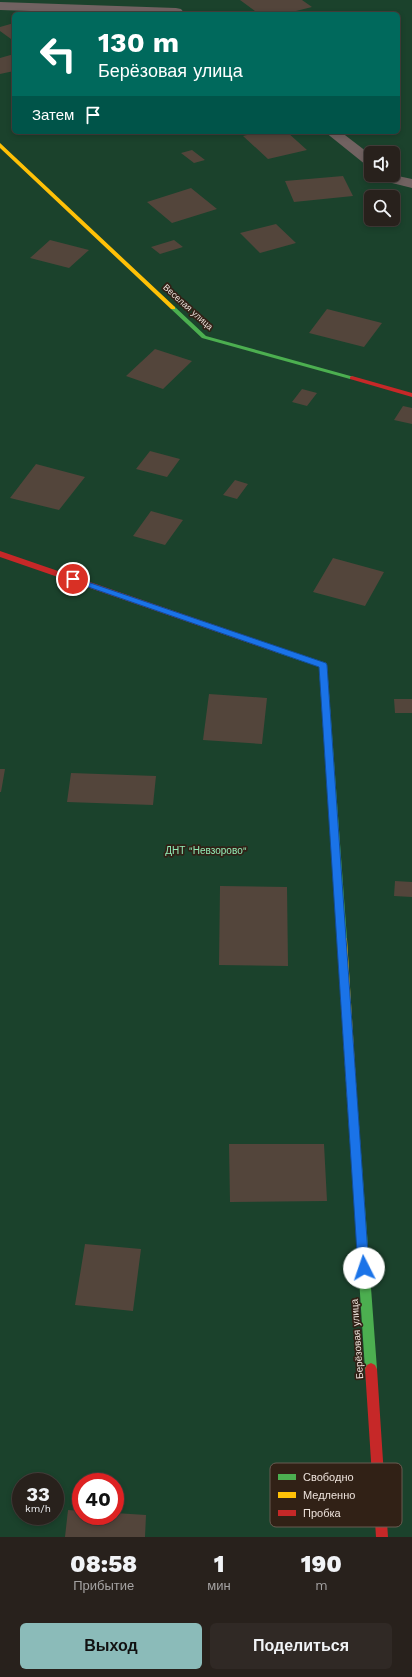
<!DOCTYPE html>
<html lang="ru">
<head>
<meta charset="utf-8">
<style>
	:root { --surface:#28211c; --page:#302925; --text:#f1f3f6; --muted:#a5a3a3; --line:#443e3b; --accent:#8bbbb9 }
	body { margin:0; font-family:"Work Sans",sans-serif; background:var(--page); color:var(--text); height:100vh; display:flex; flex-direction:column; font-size:15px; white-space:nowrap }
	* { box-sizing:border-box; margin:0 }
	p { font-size:13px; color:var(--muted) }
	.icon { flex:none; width:22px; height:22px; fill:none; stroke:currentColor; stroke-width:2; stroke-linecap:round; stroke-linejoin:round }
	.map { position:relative; height:1537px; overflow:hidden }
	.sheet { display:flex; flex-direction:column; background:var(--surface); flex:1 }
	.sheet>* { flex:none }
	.guide { position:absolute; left:12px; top:12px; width:388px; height:122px; border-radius:6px; box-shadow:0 2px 6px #0003,0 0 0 1px var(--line); background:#00695c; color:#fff; overflow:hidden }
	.controls { position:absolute; left:364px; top:146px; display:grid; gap:8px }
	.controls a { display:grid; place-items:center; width:36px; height:36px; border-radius:6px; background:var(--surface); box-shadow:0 2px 6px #0003,0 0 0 1px var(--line); font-size:20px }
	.speed { position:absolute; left:12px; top:1473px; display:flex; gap:8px; font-size:20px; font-weight:700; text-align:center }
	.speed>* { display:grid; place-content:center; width:52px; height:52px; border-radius:50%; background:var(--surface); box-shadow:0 2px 6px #0003,0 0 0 1px var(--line); line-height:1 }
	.speed small { font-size:10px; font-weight:400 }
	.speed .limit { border:6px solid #d22; background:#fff; color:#111 }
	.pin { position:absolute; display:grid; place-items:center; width:34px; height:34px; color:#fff; margin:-17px; border:2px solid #fff; border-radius:50%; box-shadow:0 1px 4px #0007 }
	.me { position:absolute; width:44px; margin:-22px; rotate:356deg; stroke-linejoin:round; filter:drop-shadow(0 0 3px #0008) }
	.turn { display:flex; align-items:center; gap:14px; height:84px; padding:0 20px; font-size:18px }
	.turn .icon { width:52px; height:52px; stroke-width:2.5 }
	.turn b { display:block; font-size:28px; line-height:34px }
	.then { display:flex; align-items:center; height:38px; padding:0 20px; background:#0003; gap:8px; font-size:15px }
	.eta { display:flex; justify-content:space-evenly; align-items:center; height:68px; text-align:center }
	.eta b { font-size:24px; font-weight:800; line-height:28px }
	.action { display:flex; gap:8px; margin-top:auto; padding:8px 20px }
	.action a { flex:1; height:46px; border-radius:6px; background:var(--accent); color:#111; font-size:16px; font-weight:800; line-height:46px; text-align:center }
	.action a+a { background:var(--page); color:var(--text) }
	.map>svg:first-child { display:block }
	.green { fill:#1b422c; fill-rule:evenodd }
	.building { fill:#53453b }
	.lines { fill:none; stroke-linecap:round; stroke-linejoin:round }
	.street { fill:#716261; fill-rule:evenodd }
	.fast { fill:#4caf50; fill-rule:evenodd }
	.slow { fill:#ffc107; fill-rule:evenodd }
	.jam { fill:#c62828; fill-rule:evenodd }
	.route { fill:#1a73e8; stroke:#114b97 }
	.labels { text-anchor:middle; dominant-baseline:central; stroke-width:3.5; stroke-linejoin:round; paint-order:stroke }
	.far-street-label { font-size:9px; fill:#ede2db; stroke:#312116 }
	.park-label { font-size:10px; fill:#92ecb7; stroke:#312116 }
	.street-label { font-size:10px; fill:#ede2db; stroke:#312116 }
	.key { fill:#312116; stroke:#695b51; stroke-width:1 }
	.key-label { font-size:11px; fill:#ede2db }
</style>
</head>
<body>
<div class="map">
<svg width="412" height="1537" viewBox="0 0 412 1537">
	<rect width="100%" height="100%" fill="#362c25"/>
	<path class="green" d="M0,0h412v1537h-412zM14,14h384v118h-384zM371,153h22v22h-22zM371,197h22v22h-22zM21,1482h34v34h-34zM81,1482h34v34h-34z"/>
	<path class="building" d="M240,0h62l10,7 -28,7h-25z
		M14,23v16h-3l-11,-8v-4z
		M14,54v17l-14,3v-16z
		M259,132h28l20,18 -39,9 -25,-23z
		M192,150l13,10 -11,3 -13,-10z
		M343,176l10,20 -59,6 -9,-21z
		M191,188l26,21 -45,14 -25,-21z
		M276,224l20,19 -36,10 -20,-20z
		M50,240l39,10 -20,18 -39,-10z
		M174,240l9,7 -23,7 -9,-7z
		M327,309l55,14 -18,24 -55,-14z
		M155,349l37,12 -29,28 -37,-13z
		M302,389l15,4 -10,13 -15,-4z
		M403,406l9,2v16l-18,-4z
		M150,451l30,8 -13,18 -31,-8z
		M36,464l49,13 -26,33 -49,-12z
		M235,480l13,4 -11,15 -14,-4z
		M151,511l32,9 -18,25 -32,-9z
		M333,558l51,14 -19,34 -52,-14z
		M209,694l58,4 -5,46 -59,-4z
		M394,699h18v14h-17z
		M0,769h5l-4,23h-1z
		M71,773l85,3 -3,29 -86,-3z
		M395,881l17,1v15l-18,-1z
		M220,886l67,1 1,79 -69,-1z
		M229,1144h95l3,57 -97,1z
		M85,1244l56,5 -8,62 -58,-6z
		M68,1510l13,1v5h34v-3l31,2 -1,22h-80z"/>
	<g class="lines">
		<path class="street" d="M0,2l176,6 5,1 4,5h-63l-122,-4z
			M325,132h16l30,23v11l-5,-1z
			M393,172l5,4 14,3v9l-24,-6 -7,-7h12z"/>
		<path class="fast" d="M173,306l2,1 31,29 148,41 2,1 -2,1h-4l-148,-41 -31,-29v-2z
			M278,647l48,16 1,2 20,274 -2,3 -3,1 -3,-1 -2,-3 -18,-272 -44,-15 -1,-2z
			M352,1093l4,2 1,3 20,271 -2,4 -4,2 -4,-2 -2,-4 -18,-271 1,-3z"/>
		<path class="slow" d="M0,143l175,164v2h-4l-171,-161z
			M342,935l3,1 2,3 10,159 -1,3 -4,2 -4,-2 -1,-3 -10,-159 2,-3z"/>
		<path class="jam" d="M352,376l60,17v4l-62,-18v-2z
			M0,551l281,97 1,2 -4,3 -3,-1 -275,-95z
			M371,1363l4,2 2,4 11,168h-12l-11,-168 2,-4z"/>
	</g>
	<path class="route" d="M73,577l253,86 1,2 42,603 -1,3 -4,2 -5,-2 -1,-3 -39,-601 -248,-86v-3z"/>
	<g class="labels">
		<g class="far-street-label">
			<text transform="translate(188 307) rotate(42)">Веселая улица</text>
		</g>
		<g class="park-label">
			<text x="206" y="850">ДНТ "Невзорово"</text>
		</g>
		<g class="street-label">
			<text transform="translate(357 1339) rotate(-94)">Берёзовая улица</text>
		</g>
	</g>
	<rect x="270" y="1463" width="132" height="64" rx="6" class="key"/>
	<rect x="278" y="1474" width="18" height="6" fill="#4caf50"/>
	<rect x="278" y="1492" width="18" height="6" fill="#ffc107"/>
	<rect x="278" y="1510" width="18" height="6" fill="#c62828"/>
	<g class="key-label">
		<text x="303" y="1481">Свободно</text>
		<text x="303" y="1499">Медленно</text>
		<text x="303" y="1517">Пробка</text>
	</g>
</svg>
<div class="controls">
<a><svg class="icon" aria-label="sound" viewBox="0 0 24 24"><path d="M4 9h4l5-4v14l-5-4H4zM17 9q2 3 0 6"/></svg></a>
<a><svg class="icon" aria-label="search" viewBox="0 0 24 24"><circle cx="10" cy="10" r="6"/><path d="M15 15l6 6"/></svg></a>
</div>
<div class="speed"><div>33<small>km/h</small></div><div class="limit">40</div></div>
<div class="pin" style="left:73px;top:579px;background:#d93025"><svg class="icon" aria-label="arrive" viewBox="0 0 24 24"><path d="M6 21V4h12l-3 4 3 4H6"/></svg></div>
<svg class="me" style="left:364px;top:1268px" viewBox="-20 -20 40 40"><circle r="19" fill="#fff"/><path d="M0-13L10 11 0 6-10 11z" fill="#1a73e8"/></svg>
<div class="guide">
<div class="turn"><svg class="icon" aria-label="left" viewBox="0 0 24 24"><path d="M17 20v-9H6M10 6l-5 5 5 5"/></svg><div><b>130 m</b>Берёзовая улица</div></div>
<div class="then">Затем<svg class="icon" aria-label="arrive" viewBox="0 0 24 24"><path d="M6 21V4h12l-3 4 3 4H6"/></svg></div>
</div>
</div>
<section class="sheet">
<div class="eta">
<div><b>08:58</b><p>Прибытие</p></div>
<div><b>1</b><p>мин</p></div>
<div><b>190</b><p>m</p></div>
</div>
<div class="action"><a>Выход</a><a>Поделиться</a></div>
</section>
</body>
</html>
